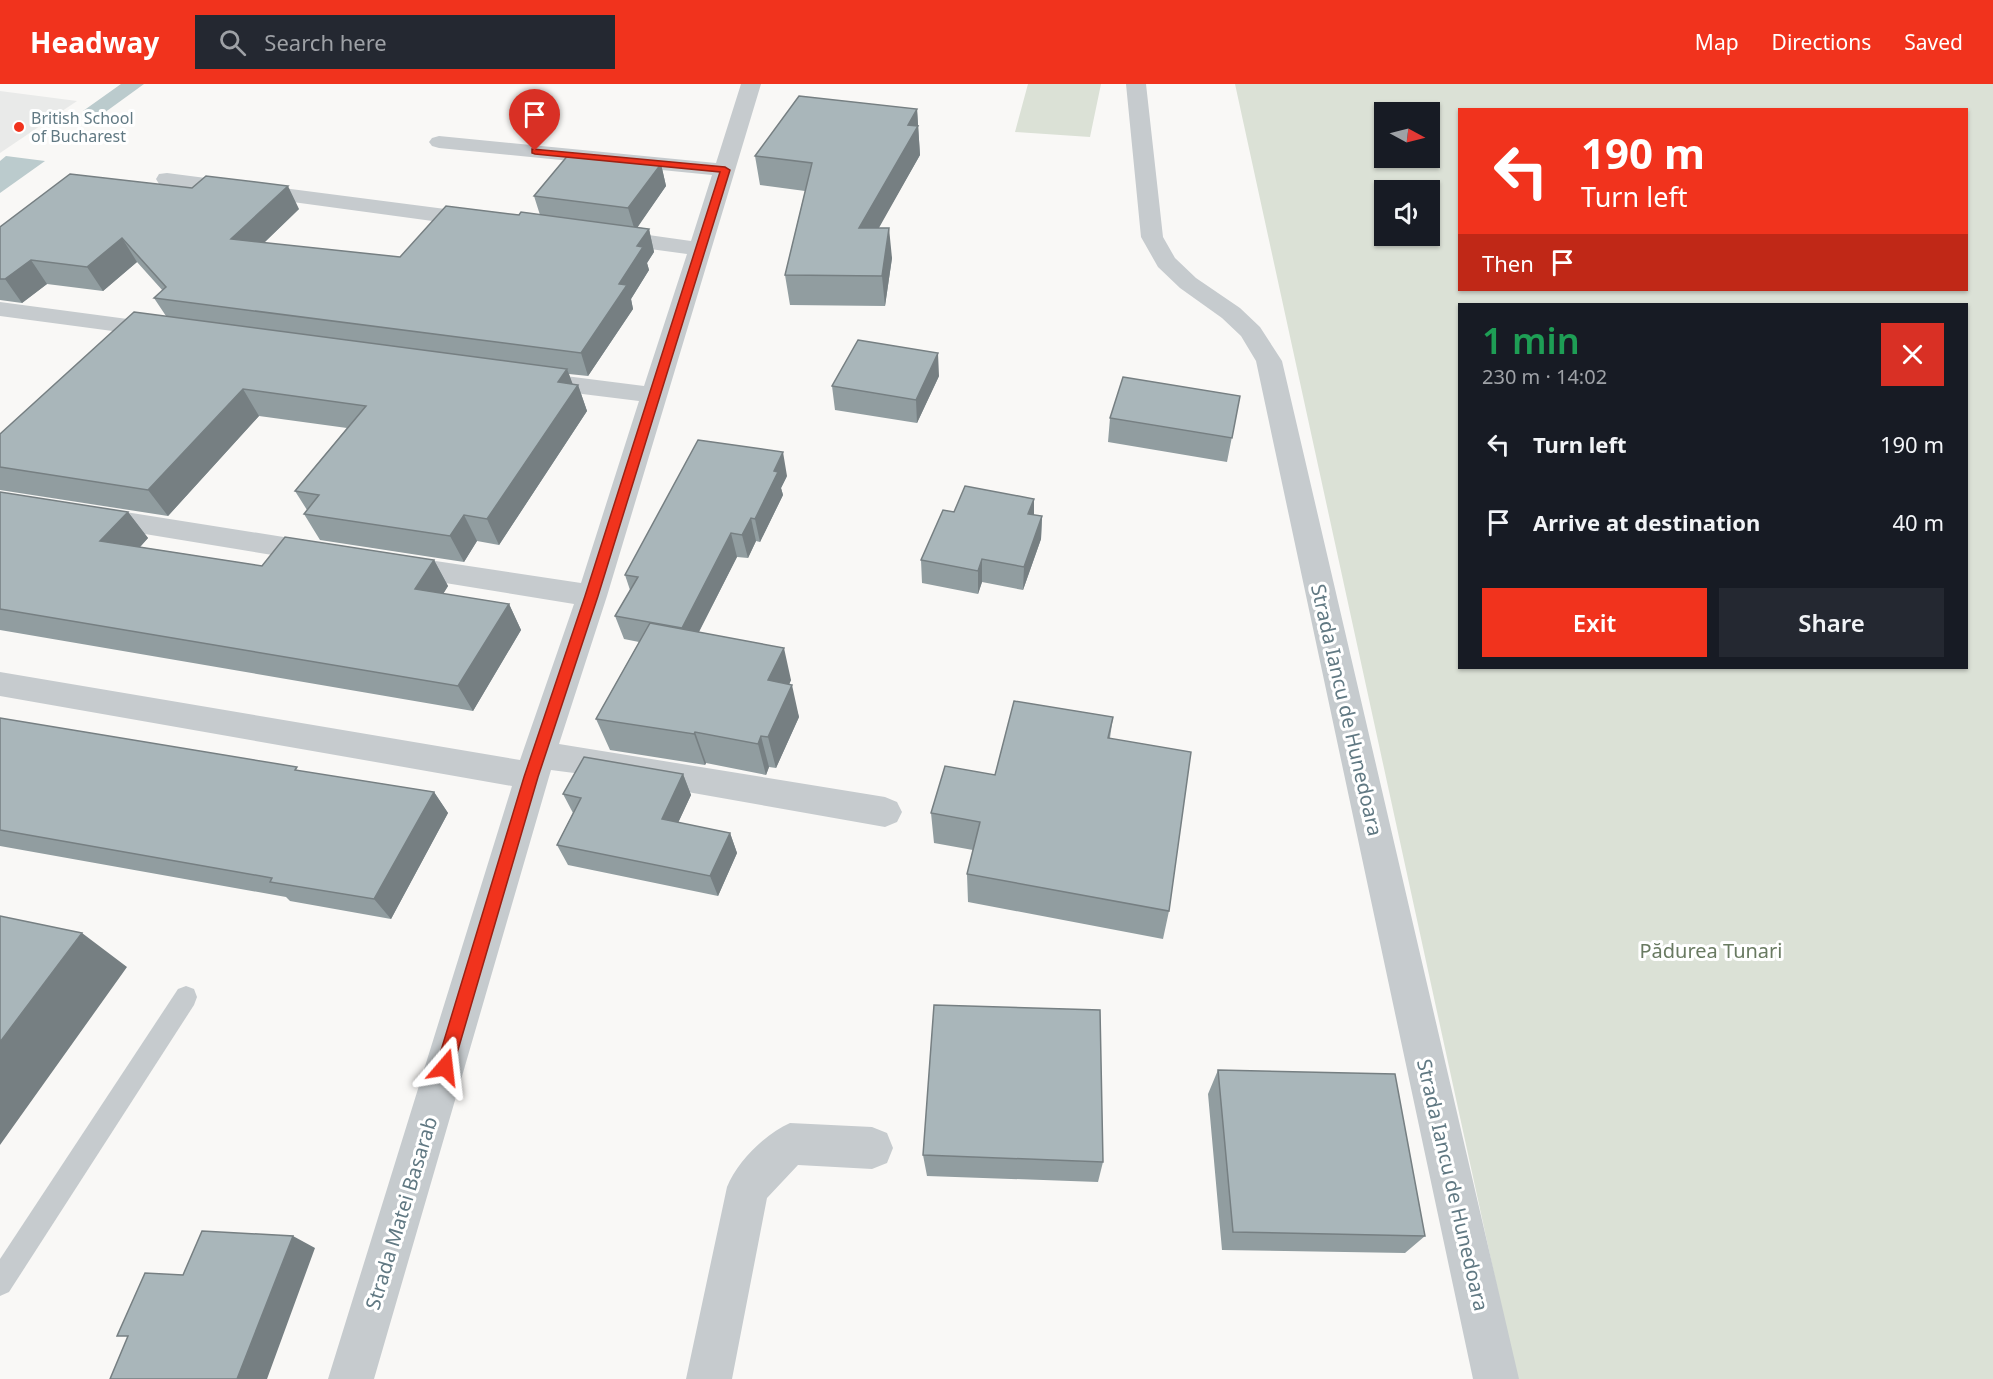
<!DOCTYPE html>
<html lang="en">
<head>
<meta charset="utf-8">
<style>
	:root { --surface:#171b24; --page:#242831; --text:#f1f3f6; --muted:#9ea1a6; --accent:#f1331d }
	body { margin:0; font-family:"Noto Sans",sans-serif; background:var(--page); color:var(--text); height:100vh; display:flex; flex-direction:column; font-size:22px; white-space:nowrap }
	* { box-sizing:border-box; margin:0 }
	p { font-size:20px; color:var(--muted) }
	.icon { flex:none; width:33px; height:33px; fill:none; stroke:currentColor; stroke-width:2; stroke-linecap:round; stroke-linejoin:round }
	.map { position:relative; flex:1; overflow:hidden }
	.details { position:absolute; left:1458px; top:219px; width:510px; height:366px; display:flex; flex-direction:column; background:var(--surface); border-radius:0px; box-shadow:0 2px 4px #0004 }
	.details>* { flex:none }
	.guide { position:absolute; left:1458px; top:24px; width:510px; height:183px; border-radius:0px; box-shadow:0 2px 4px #0004; background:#f1331d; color:#fff; overflow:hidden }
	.needle { width:39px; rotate:97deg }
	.controls { position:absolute; left:1374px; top:18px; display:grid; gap:12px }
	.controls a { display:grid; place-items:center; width:66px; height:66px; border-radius:0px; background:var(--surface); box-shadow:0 2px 4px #0004; font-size:30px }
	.pin { position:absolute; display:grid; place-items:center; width:51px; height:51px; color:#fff; margin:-62px -26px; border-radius:50% 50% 50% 0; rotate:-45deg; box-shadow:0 0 6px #0007 }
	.pin .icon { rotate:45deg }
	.me { position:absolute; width:66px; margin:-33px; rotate:17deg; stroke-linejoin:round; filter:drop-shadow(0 0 4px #0008) }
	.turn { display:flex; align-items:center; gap:21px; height:126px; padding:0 24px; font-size:27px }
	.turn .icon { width:78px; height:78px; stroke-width:2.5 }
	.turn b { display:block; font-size:42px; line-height:51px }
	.then { display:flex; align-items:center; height:57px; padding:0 24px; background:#0003; gap:12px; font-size:22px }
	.round { display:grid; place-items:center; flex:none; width:63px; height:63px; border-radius:0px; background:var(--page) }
	.summary { display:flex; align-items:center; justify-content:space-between; height:102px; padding:0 24px }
	h1 { font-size:36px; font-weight:600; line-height:45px; color:#1e9e55 }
	.action { display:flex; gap:12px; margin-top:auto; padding:12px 24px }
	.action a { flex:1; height:69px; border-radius:0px; background:var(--accent); color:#fff; font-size:24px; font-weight:600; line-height:69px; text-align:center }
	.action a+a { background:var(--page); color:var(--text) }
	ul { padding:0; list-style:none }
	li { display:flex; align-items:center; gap:18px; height:78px; padding:0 24px }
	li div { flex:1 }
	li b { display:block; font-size:22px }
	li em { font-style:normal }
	header { display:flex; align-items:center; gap:36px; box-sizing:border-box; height:84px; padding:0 30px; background:var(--accent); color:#fff }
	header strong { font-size:28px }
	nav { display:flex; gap:33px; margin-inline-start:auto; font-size:21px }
	.search { width:420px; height:54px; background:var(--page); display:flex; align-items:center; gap:15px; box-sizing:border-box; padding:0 21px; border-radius:0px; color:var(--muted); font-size:22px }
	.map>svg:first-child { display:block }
	.built { fill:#e9eae9 }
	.green { fill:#dbe1d6; fill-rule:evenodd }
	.water { fill:#bbcbcd }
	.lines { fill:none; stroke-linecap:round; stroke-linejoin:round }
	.service { fill:#c6cbce; fill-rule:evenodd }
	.minor { fill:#c6cbce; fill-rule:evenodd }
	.wall { fill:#919da0 }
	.shaded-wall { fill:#767f82 }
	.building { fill:#a9b6ba; stroke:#767f82; stroke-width:1.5 }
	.route { fill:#f1331d; stroke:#9d2113; stroke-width:1.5 }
	.poi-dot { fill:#f1331d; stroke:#fff; stroke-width:2 }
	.labels { text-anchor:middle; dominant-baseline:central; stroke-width:6; stroke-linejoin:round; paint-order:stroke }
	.far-poi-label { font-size:16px; fill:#617983; stroke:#fff; text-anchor:start }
	.street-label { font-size:20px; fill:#617983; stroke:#fff }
	.park-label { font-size:20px; fill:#697a61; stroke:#fff }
</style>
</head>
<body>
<header>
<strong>Headway</strong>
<div class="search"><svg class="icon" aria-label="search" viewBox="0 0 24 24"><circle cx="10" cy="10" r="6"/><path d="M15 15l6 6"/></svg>Search here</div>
<nav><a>Map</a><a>Directions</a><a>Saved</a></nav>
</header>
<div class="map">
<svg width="1993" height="1295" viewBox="0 0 1993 1295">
	<rect width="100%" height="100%" fill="#f9f8f6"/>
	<path class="built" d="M0,7l77,10 -77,52z"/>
	<path class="green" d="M1028,0h73l-11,53 -75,-5z
		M1235,0h758v1295h-476zM1460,26h506v180h-506zM1384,28h46v46h-46zM1384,106h46v46h-46zM1460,220h506v364h-506z"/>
	<path class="water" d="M121,0h23l-40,29 -21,-2z
		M6,72l39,5 -45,32v-32z"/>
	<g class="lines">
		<path class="service" d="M186,902l8,3 3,8 -3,8 -185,287 -9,4v-37l178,-270z"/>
		<path class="minor" d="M741,0h20l-154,512 -48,148 326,53 12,5 5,10 -5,10 -12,5 -288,-51 -46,-6 -177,609h-46l184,-593 -512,-90v-24l520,88 54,-156 -178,-29 -10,-3 -5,-7 5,-7 10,-3 185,28 58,-182 -105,-13 -9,-2 -4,-6 4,-6 9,-2 110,14 43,-132 -81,-11 -8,-2 -3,-5 3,-5 8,-2 85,12 21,-66 -273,-27 -7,-2 -3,-4 3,-4 7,-2 277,27z
			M1126,0h20l17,153 12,21 21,20 44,30 20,19 22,34 237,1018h-46l-217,-1018 -15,-25 -19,-18 -42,-30 -22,-21 -17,-30z
			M167,89l317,41 8,2 3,5 -3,5 -8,2 -325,-44 -3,-5 3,-5z
			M0,218l165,22 9,2 3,5 -3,5 -9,2 -165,-22z
			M94,423l227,36 10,3 5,7 -5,7 -10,3 -237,-39 -4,-7 4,-7z
			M790,1039l82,4 15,6 6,15 -6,15 -15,6 -74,-4 -31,33 -35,181h-46l41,-192c10,-25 38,-53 63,-64z"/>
	</g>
	<path class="wall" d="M917,25l3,46 -42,73 14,30 -7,48 -95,-1 -5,-30 20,-84 -45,-6 -5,-29z
		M661,80l5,22 -29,41 12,2 5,23 -7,11 2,7 -18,29 2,10 -45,67 -19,-2 3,10 6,1 9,26 -88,134 -22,-4 -13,21 -144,-22 -16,-26 3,-4 -12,-19 52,-63 -88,-12 -91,100 -168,-26v-56l166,-118 -12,-18 9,-7 -26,-29 -34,29 -56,-7 -25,19 -22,-3v-73l299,-18 -35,34 136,14 119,-42h21l-6,-19z
		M939,292l-22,47 -82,-13 -3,-24z
		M1240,312l-13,66 -119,-20 2,-24z
		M787,392l-6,12 2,7 -23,47 -4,-1 -8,17 -11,-1 -38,75 92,48 -2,5 10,32 -23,51 -7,-1 -3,8 -60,-12 -1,2 -95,-15 -14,-31 43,-77 -15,-3 -9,-23 15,-26 -5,-15z
		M0,408l128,20 20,26 -8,9 122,19 172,-6 14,26 -5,8 66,10 12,26 -48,81 -473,-81z
		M954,428l80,3 8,1 -1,23 -18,51 -41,-8 -4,12 -56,-11 -1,-23z
		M1113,633l-3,21 59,173 -6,28 -195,-37 -1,-28 6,-24 -39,-7 -3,-30 64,-38z
		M0,634l300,53 134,21 14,21 -57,106 -101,-18 -4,-4 -286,-51z
		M683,690l8,21 -13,28 52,10 7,20 -19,43 -150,-31 -11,-20 16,-32 -10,-19z
		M1218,986l207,166 -20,17 -183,-3 -14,-156z
		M923,1071l180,7 -5,20 -171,-6z"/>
	<path class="shaded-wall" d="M917,25l3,46 -58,103 -3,-30 49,-103z
		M661,80l5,22 -31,45 -7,-23z
		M288,102l11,23 -55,53 -13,-23z
		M889,144l3,30 -7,48 -3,-30z
		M649,145l5,23 -7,11 2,7 -18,29 2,10 -45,67 -7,-23 38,-69 18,-38z
		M122,154l15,24 -34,29 -16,-24z
		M31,176l16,24 -25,19 -17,-24z
		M938,269l1,23 -22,47 -1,-23z
		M567,285l8,21 3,-5 9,26 -88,134 -12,-26 71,-137z
		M243,305l16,27 -91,100 -20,-26z
		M783,368l4,24 -6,12 2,7 -23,47 -5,-23 19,-48z
		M1034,415v23l-6,-8z
		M128,428l20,26 -26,29 -22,-26z
		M464,431l13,26 -13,21 -14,-26z
		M1042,432l-1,23 -18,51 1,-23z
		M751,434l5,23 -8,17 -6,-23z
		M731,449l6,24 -48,94 -7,-23z
		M982,475v23l-4,12v-23z
		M434,476l14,26 -18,29 -15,-26z
		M509,520l12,26 -48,81 -15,-25z
		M784,564l7,32 -15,32 -8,-32z
		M792,601l7,32 -23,51 -8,-31z
		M695,648l11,31 -1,2 -11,-31z
		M761,652l8,31 -3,8 -8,-31z
		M683,690l8,21 -21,45 -8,-21z
		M434,708l14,21 -57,106 -17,-20z
		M730,749l7,20 -19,43 -8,-20z
		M82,849l45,34 -127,178v-103z
		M293,1152l22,12 -48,131h-30z"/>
	<path class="building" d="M799,12l118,13 -9,16 10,1 -59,102h30l-7,48 -97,-1 27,-112 -57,-7z
		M569,70l92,10 -33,44 -94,-12z
		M70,90l122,14 14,-12 82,10 -57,53 169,18 46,-51 73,9 2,-3 128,17 -12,17 6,1 -24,37 8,1 -46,68 -427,-55 12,-11 -44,-49 -35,29 -56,-7 -26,19h-5v-52z
		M134,228l433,57 -9,13 20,3 -91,134 -23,-4 -14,21 -146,-22 15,-19 -24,-4 71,-85 -123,-17 -95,101 -148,-23v-33z
		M858,256l80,13 -22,47 -84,-14z
		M1123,293l117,19 -8,42 -122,-20z
		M698,356l85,12 -9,19 4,1 -23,47 -4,-1 -9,17 -11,-2 -49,95 -67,-12 23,-39 -13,-2z
		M965,402l69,13 -6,15 14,2 -18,51 -42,-8 -4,12 -57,-11 22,-50 11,2z
		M0,408l128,20 -28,29 162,25 23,-29 149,23 -19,29 94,15 -51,82 -458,-77z
		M650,539l134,25 -16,32 24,5 -24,52 -7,-1 -3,8 -63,-12 -1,2 -98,-15z
		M1014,617l99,16 -5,21 83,14 -22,159 -202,-37 13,-52 -49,-9 14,-47 50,9z
		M0,634l297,49 -2,3 139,22 -60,107 -104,-17 2,-4 -272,-48z
		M584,673l99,17 -21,45 68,14 -20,43 -153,-31 24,-47 -18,-4z
		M0,832l82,17 -82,109z
		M934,921l166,5 3,152 -180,-7z
		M1218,986l177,4 30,162 -192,-4z
		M202,1147l91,5 -56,143h-127l18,-43h-11l28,-63 38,2z"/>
	<path class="route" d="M532,65l193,18 5,3 -132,426 -60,181 -85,290 -2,5 -6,3 -6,-3 -3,-5 88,-290 61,-181 135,-424 -185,-18 -3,-1z"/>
	<circle class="poi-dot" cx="19" cy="43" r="6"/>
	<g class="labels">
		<g class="far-poi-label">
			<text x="31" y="34">British School<tspan x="31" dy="18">of Bucharest</tspan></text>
		</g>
		<g class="street-label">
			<text transform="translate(1347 626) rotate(77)">Strada Iancu de Hunedoara</text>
			<text transform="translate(1453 1101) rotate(77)">Strada Iancu de Hunedoara</text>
			<text transform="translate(401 1129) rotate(-73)">Strada Matei Basarab</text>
		</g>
		<g class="park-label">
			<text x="1711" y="866">Pădurea Tunari</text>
		</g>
	</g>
</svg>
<div class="controls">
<a><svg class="needle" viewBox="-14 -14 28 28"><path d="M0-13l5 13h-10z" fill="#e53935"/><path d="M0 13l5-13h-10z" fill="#9ea1a6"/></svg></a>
<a><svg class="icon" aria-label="sound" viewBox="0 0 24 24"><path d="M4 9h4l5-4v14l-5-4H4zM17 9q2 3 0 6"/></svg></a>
</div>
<div class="pin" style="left:535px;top:67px;background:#d93025"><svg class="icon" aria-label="arrive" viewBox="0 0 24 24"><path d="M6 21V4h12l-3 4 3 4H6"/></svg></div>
<svg class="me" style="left:445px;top:983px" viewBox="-20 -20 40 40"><path d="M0-17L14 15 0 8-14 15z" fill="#f1331d" stroke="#fff" stroke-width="4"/></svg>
<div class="guide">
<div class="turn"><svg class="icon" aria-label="left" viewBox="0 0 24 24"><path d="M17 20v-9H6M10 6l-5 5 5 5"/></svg><div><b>190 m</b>Turn left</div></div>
<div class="then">Then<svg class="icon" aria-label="arrive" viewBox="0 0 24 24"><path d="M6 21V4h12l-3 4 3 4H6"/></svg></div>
</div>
<section class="details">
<div class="summary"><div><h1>1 min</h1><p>230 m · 14:02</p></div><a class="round" style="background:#d93025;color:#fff"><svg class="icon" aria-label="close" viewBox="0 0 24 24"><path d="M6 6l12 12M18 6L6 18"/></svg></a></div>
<ul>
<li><svg class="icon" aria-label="left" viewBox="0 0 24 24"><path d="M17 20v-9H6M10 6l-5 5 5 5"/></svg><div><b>Turn left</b></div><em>190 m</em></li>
<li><svg class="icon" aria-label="arrive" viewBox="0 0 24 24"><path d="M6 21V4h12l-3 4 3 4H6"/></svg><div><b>Arrive at destination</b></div><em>40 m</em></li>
</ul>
<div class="action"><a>Exit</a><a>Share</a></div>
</section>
</div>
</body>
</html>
